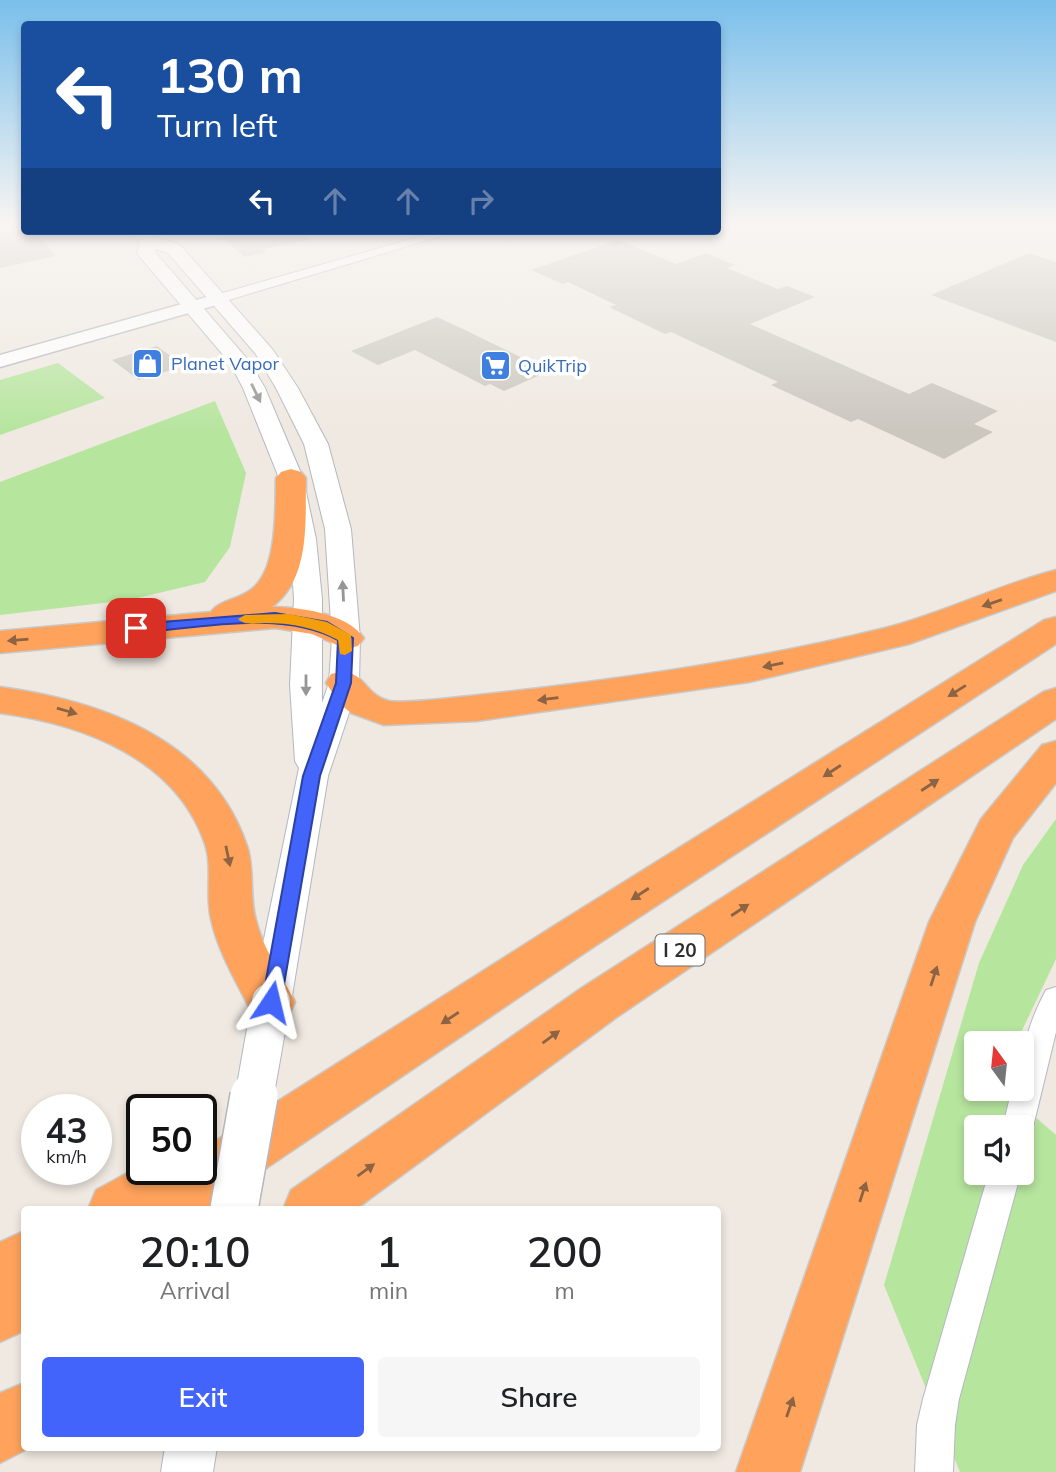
<!DOCTYPE html>
<html lang="en">
<head>
<meta charset="utf-8">
<style>
	:root { --surface:#fff; --page:#f6f6f6; --text:#202124; --muted:#757577; --accent:#4264fb }
	body { margin:0; font-family:Mulish,sans-serif; background:var(--page); color:var(--text); height:100vh; display:flex; flex-direction:column; font-size:26px; white-space:nowrap }
	* { box-sizing:border-box; margin:0 }
	p { font-size:23px; color:var(--muted) }
	.icon { flex:none; width:38px; height:38px; fill:none; stroke:currentColor; stroke-width:2; stroke-linecap:round; stroke-linejoin:round }
	.map { position:relative; flex:1; overflow:hidden }
	.side { position:absolute; left:21px; top:1206px; width:700px; height:245px; display:flex; flex-direction:column; background:var(--surface); border-radius:7px; box-shadow:0 4px 10px #0003 }
	.side>* { flex:none }
	.hud { position:absolute; left:21px; top:21px; width:700px; height:214px; border-radius:7px; box-shadow:0 4px 10px #0003; background:#1a4fa0; color:#fff; overflow:hidden }
	.needle { width:46px; rotate:345deg }
	.buttons { position:absolute; left:964px; top:1031px; display:grid; gap:14px }
	.buttons a { display:grid; place-items:center; width:70px; height:70px; border-radius:7px; background:var(--surface); box-shadow:0 4px 10px #0003; font-size:35px }
	.speed { position:absolute; left:21px; top:1094px; display:flex; gap:14px; font-size:35px; font-weight:700; text-align:center }
	.speed>* { display:grid; place-content:center; width:91px; height:91px; border-radius:50%; background:var(--surface); box-shadow:0 4px 10px #0003; line-height:1 }
	.speed small { font-size:18px; font-weight:400 }
	.speed .limit { border:4px solid #111; border-radius:10px; background:#fff; color:#111 }
	.pin { position:absolute; display:grid; place-items:center; width:60px; height:60px; color:#fff; margin:-30px; border-radius:14px; box-shadow:0 4px 10px #0006 }
	.me { position:absolute; width:77px; margin:-38px; rotate:10deg; stroke-linejoin:round; filter:drop-shadow(0 0 5px #0008) }
	.turn { display:flex; align-items:center; gap:24px; height:147px; padding:0 21px; font-size:32px }
	.turn .icon { width:91px; height:91px; stroke-width:2.5 }
	.turn b { display:block; font-size:49px; line-height:60px }
	.lanes { display:flex; align-items:center; height:66px; padding:0 21px; background:#0003; justify-content:center; gap:35px; direction:ltr }
	.lanes .off { opacity:.35 }
	.eta { display:flex; justify-content:space-evenly; align-items:center; height:119px; text-align:center }
	.eta b { font-size:42px; font-weight:600; line-height:49px }
	.cta { display:flex; gap:14px; margin-top:auto; padding:14px 21px }
	.cta a { flex:1; height:80px; border-radius:7px; background:var(--accent); color:#fff; font-size:28px; font-weight:600; line-height:80px; text-align:center }
	.cta a+a { background:var(--page); color:var(--text) }
	.map>svg:first-child { display:block }
	.green { fill:#b6e59e; fill-rule:evenodd }
	.building { fill:#cbc7bf }
	.lines { fill:none; stroke-linecap:round; stroke-linejoin:round }
	.minor-casing { stroke:#b4b7c1; stroke-width:2 }
	.tertiary-casing { stroke:#b4b7c1; stroke-width:3 }
	.secondary-casing { stroke:#b4b7c1; stroke-width:2 }
	.motorway-casing { stroke:#c9c9c9; stroke-width:3 }
	.minor { fill:#fff; fill-rule:evenodd }
	.tertiary { fill:#fff; fill-rule:evenodd }
	.secondary { fill:#fff; fill-rule:evenodd }
	.motorway { fill:#ffa35c; fill-rule:evenodd }
	.secondary-bridge-far1-casing { stroke:#b4b7c1; stroke-width:40; stroke-linecap:butt }
	.secondary-bridge-casing { stroke:#b4b7c1; stroke-width:50; stroke-linecap:butt }
	.secondary-bridge-far1 { stroke:#fff; stroke-width:38 }
	.secondary-bridge { stroke:#fff; stroke-width:47 }
	.oneway { fill:#969696 }
	.oneway2 { fill:#8c6343 }
	.route { fill:#4264fb; stroke:#2b41a3; stroke-width:2 }
	.slow { fill:#f59e0b }
	.labels { text-anchor:middle; dominant-baseline:central; stroke-width:7; stroke-linejoin:round; paint-order:stroke }
	.far-shop-label { font-size:18px; fill:#366cbe; stroke:#fff; text-anchor:start }
	.shield { fill:#fff; stroke:#6d6d6d; stroke-width:2 }
	.shield-label { font-size:19px; font-weight:bold; fill:#2e2e2e }
</style>
</head>
<body>
<div class="map">
<svg width="1056" height="1472" viewBox="0 0 1056 1472">
	<rect width="100%" height="100%" fill="#efe9e1"/>
	<path class="green" d="M58,363l47,35 -105,37v-55z
		M215,401l31,72 -16,74 -25,35 -76,18 -129,15v-133z
		M1056,819v140l-40,84h-40v45l27,1 53,46v337h-96l-76,-187 95,-322 44,-98zM976,1127h46v45h-46z"/>
	<path class="building" d="M15,231h19l22,25 -56,12v-34z
		M216,231h90l1,9 -43,9 3,3 -23,5z
		M618,240l58,24 30,-11 29,12 -8,3 51,21 9,-3 28,11 -65,27 159,70 23,-11 66,28 -24,13 19,8 -49,27 -86,-40 -7,3 -80,-37 7,-3 -107,-50 -6,2 -56,-27 7,-2 -48,-23 -5,2 -32,-14z
		M1029,253l27,9v80l-125,-47z
		M437,317l28,13 84,41 -45,20 -14,-7 -5,2 -70,-36 -37,15 -27,-14z
		M157,346l27,20 -45,14 -27,-20z"/>
	<g class="lines">
		<defs>
			<path id="minor" d="M439,231h19l-246,74 -5,1 -7,-4 2,-3z
				M1056,987v45l-23,95 -4,10 -7,3v-13h-19l9,-39h10c0,-40 5,-62 24,-98z
				M989,1172h32l-62,227 -4,26 -2,47h-38l2,-47 6,-26z"/>
			<path id="tertiary" d="M207,297l6,1 2,4 -2,4 -213,61v-12z"/>
			<path id="secondary" d="M130,231h18l7,6 25,8 93,105 25,38 30,56 23,85 9,109 -1,45 -31,93 -37,226 -6,12 -14,5 -14,-5 -6,-12 48,-234 -4,-7 -5,-76 4,-86 -4,-60 -11,-61 -36,-90 -13,-25 -90,-106 -3,-4 3,-11zM156,249l12,4 87,100 21,35 28,56 21,85 7,109 -3,45 -7,20v-104l-6,-60 -13,-61 -38,-90 -16,-27 -94,-109z
				M165,1447h52l-4,25h-52z"/>
			<path id="motorway" d="M291,469l10,3 5,6c-1,43 5,100 -34,129 27,0 75,6 92,31l-6,8 -12,3 -34,-15 -37,-6 -275,25v-22l211,-19c8,-12 30,-13 42,-24 25,-21 22,-80 23,-110l5,-6z
				M1056,570v21l-147,53 -160,38 -272,39 -93,4 -33,-12 -11,-9 -14,-21 5,-9c35,-9 30,20 58,27 15,3 71,-4 90,-6 136,-15 273,-34 406,-67 59,-15 113,-43 171,-58z
				M1056,617v27l-464,304 -386,261h-118l8,-19 46,-25v4h59v-19l359,-228 484,-302z
				M0,687c102,14 211,52 247,159 8,23 2,50 9,74 7,29 26,55 39,82l-7,15 -17,6 -17,-6c-15,-31 -36,-64 -43,-98 -6,-24 2,-51 -6,-75 -29,-86 -123,-120 -205,-131z
				M1056,688v31l-439,298 -261,192h-73l8,-19 292,-203 460,-295z
				M1056,741v42l-43,55 -38,84 -175,550h-64l193,-550 52,-103 61,-74z
				M24,1231v100l-24,11v-100z
				M24,1383v64h7l-31,16v-70z"/>
		</defs>
		<use href="#minor" class="minor-casing"/>
		<use href="#tertiary" class="tertiary-casing"/>
		<use href="#secondary" class="secondary-casing"/>
		<use href="#motorway" class="motorway-casing"/>
		<use href="#minor" class="minor"/>
		<use href="#tertiary" class="tertiary"/>
		<use href="#secondary" class="secondary"/>
		<use href="#motorway" class="motorway"/>
		<defs>
			<path id="secondary-bridge-far1" d="M254,1098l17,-96"/>
			<path id="secondary-bridge" d="M234,1209l20,-113"/>
		</defs>
		<use href="#secondary-bridge-far1" class="secondary-bridge-far1-casing"/>
		<use href="#secondary-bridge" class="secondary-bridge-casing"/>
		<use href="#secondary-bridge-far1" class="secondary-bridge-far1"/>
		<use href="#secondary-bridge" class="secondary-bridge"/>
	</g>
	<defs><path id="oneway-solid" d="M-6-.8H1V-3.2L6.5 0L1 3.2V.8H-6Z" transform="scale(1.75)"/></defs>
	<g class="oneway">
		<use href="#oneway-solid" transform="translate(256 393) rotate(64)"/>
		<use href="#oneway-solid" transform="translate(343 591) rotate(-93)"/>
		<use href="#oneway-solid" transform="translate(306 685) rotate(90)"/>
	</g>
	<g class="oneway2">
		<use href="#oneway-solid" transform="translate(992 603) rotate(161)"/>
		<use href="#oneway-solid" transform="translate(18 640) rotate(175)"/>
		<use href="#oneway-solid" transform="translate(773 665) rotate(168)"/>
		<use href="#oneway-solid" transform="translate(957 691) rotate(148)"/>
		<use href="#oneway-solid" transform="translate(548 699) rotate(173)"/>
		<use href="#oneway-solid" transform="translate(67 711) rotate(16)"/>
		<use href="#oneway-solid" transform="translate(832 771) rotate(147)"/>
		<use href="#oneway-solid" transform="translate(930 785) rotate(-33)"/>
		<use href="#oneway-solid" transform="translate(228 856) rotate(78)"/>
		<use href="#oneway-solid" transform="translate(640 894) rotate(147)"/>
		<use href="#oneway-solid" transform="translate(740 910) rotate(-33)"/>
		<use href="#oneway-solid" transform="translate(934 976) rotate(-72)"/>
		<use href="#oneway-solid" transform="translate(450 1018) rotate(147)"/>
		<use href="#oneway-solid" transform="translate(551 1037) rotate(-36)"/>
		<use href="#oneway-solid" transform="translate(366 1170) rotate(-36)"/>
		<use href="#oneway-solid" transform="translate(863 1192) rotate(-72)"/>
		<use href="#oneway-solid" transform="translate(790 1407) rotate(-71)"/>
	</g>
	<linearGradient id="sky" x2="0" y2="1"><stop stop-color="#7abfeb"/><stop offset="0.52" stop-color="#f8f5f2"/><stop offset="1" stop-color="#f8f5f2" stop-opacity="0"/></linearGradient>
	<rect width="1056" height="431" fill="url(#sky)"/>
	<path class="route" d="M275,613l52,9 26,16 -2,45 -31,93 -39,226 -3,6 -7,3 -7,-3 -2,-6 41,-226 33,-93 2,-43c-57,-31 -138,-12 -202,-7l-7,-5 7,-4z"/>
	<path class="slow" d="M289,614l38,8 24,13 1,16 -7,4 -5,-1 -2,-14c-25,-13 -46,-17 -74,-17 -9,0 -19,3 -26,-4l7,-4z"/>
	<defs>
		<symbol id="shop-square" viewBox="-11 -11 22 22"><rect x="-9" y="-9" width="18" height="18" rx="4" fill="#3f7fe0" stroke="#fff"/><path d="M-5-2.5h2.3a2.7 3.5 0 0 1 5.4 0H5L5.5 6h-11ZM-1.5-2.5h3a1.5 2.3 0 0 0-3 0Z" fill="#fff"/></symbol>
		<symbol id="supermarket-square" viewBox="-11 -11 22 22"><rect x="-9" y="-9" width="18" height="18" rx="4" fill="#3f7fe0" stroke="#fff"/><path d="M-6-5.5h2.5l.6 2H6L4.5 2H-2.5L-4.4-4H-6ZM-1.5 3.2a1.3 1.3 0 1 0 .1 0ZM3 3.2a1.3 1.3 0 1 0 .1 0Z" fill="#fff"/></symbol>
	</defs>
	<g fill-rule="evenodd">
		<use href="#shop-square" x="130" y="346" width="35" height="35"/>
		<use href="#supermarket-square" x="478" y="348" width="35" height="35"/>
	</g>
	<g class="labels">
		<g class="far-shop-label">
			<text x="171" y="363">Planet Vapor</text>
			<text x="518" y="365">QuikTrip</text>
		</g>
		<rect class="shield" x="655.5" y="934.5" width="49" height="31" rx="5"/>
		<g class="shield-label">
			<text x="680" y="950">I 20</text>
		</g>
	</g>
</svg>
<div class="buttons">
<a><svg class="needle" viewBox="-14 -14 28 28"><path d="M0-13l5 13h-10z" fill="#e53935"/><path d="M0 13l5-13h-10z" fill="#757577"/></svg></a>
<a><svg class="icon" aria-label="sound" viewBox="0 0 24 24"><path d="M4 9h4l5-4v14l-5-4H4zM17 9q2 3 0 6"/></svg></a>
</div>
<div class="speed"><div>43<small>km/h</small></div><div class="limit">50</div></div>
<div class="pin" style="left:136px;top:628px;background:#d93025"><svg class="icon" aria-label="arrive" viewBox="0 0 24 24"><path d="M6 21V4h12l-3 4 3 4H6"/></svg></div>
<svg class="me" style="left:271px;top:1002px" viewBox="-20 -20 40 40"><path d="M0-17L14 15 0 8-14 15z" fill="#4264fb" stroke="#fff" stroke-width="4"/></svg>
<div class="hud">
<div class="turn"><svg class="icon" aria-label="left" viewBox="0 0 24 24"><path d="M17 20v-9H6M10 6l-5 5 5 5"/></svg><div><b>130 m</b>Turn left</div></div>
<div class="lanes"><svg class="icon" aria-label="left" viewBox="0 0 24 24"><path d="M17 20v-9H6M10 6l-5 5 5 5"/></svg><svg class="icon off" aria-label="ahead" viewBox="0 0 24 24"><path d="M12 20V5M6 11l6-6 6 6"/></svg><svg class="icon off" aria-label="ahead" viewBox="0 0 24 24"><path d="M12 20V5M6 11l6-6 6 6"/></svg><svg class="icon off" aria-label="right" viewBox="0 0 24 24"><path d="M7 20v-9h11M14 6l5 5-5 5"/></svg></div>
</div>
<section class="side">
<div class="eta">
<div><b>20:10</b><p>Arrival</p></div>
<div><b>1</b><p>min</p></div>
<div><b>200</b><p>m</p></div>
</div>
<div class="cta"><a>Exit</a><a>Share</a></div>
</section>
</div>
</body>
</html>
